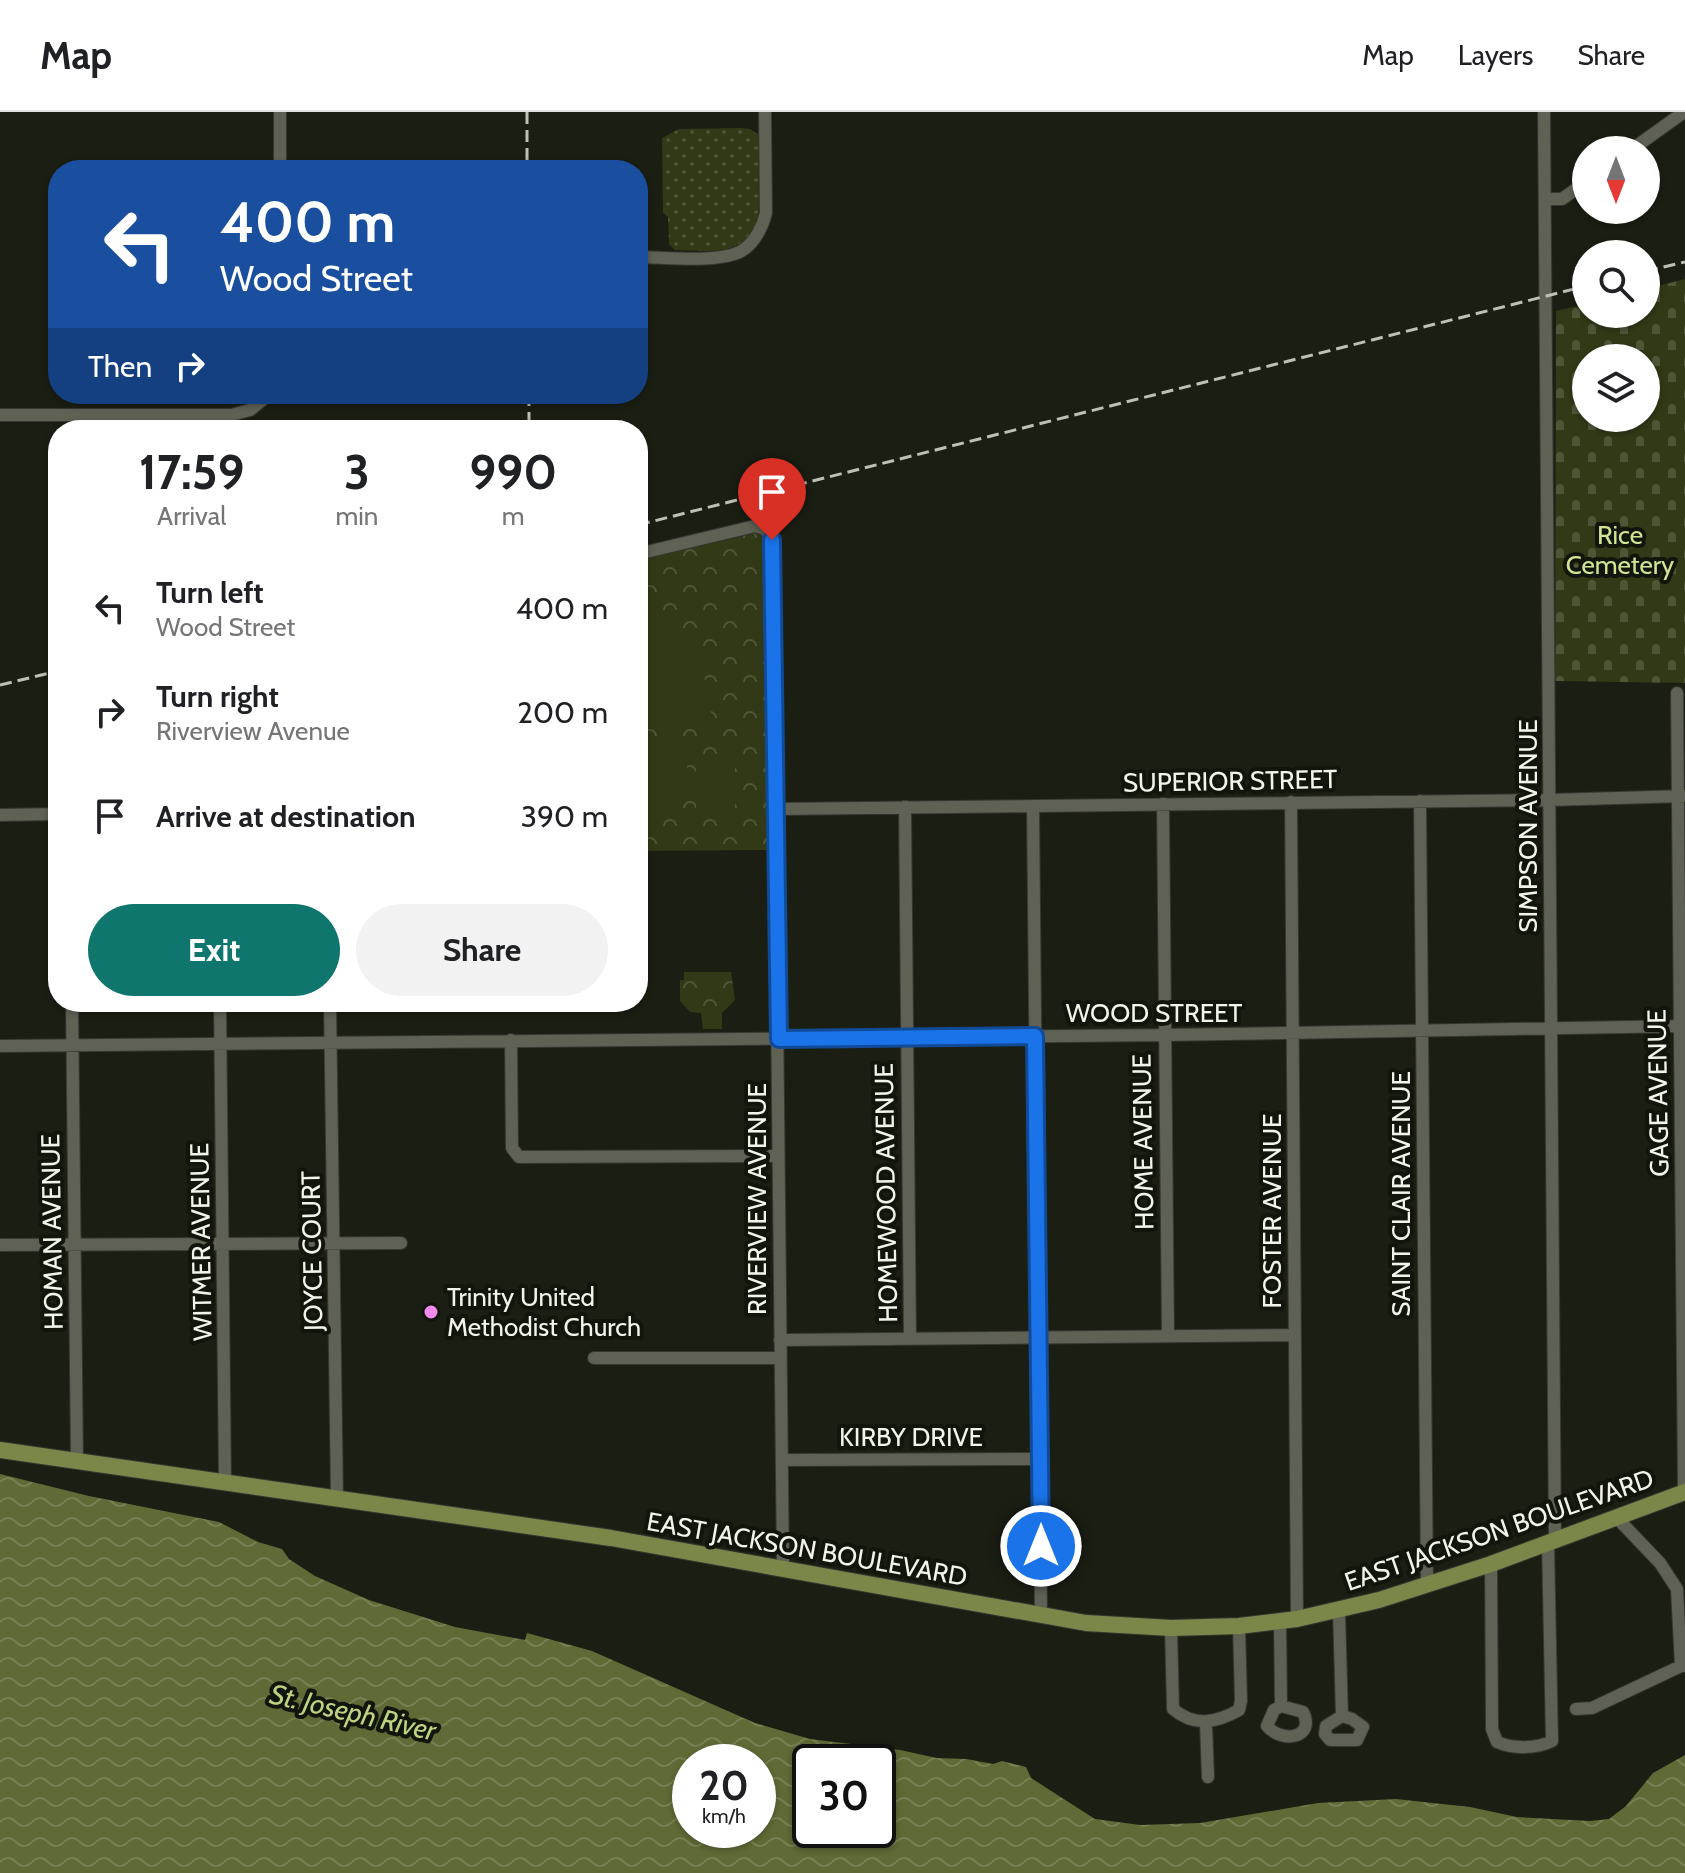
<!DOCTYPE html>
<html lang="en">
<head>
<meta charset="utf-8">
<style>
	:root { --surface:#fff; --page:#f2f2f2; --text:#202124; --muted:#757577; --line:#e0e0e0; --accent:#0f766e }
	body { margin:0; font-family:Cabin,sans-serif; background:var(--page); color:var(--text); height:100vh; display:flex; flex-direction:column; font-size:30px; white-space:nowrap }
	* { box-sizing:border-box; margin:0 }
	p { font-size:26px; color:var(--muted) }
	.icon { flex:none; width:44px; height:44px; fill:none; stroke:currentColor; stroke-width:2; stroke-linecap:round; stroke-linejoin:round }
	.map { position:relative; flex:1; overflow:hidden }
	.sheet { position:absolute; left:48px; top:308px; width:600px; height:592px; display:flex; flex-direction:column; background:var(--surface); border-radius:32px; box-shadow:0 2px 6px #0004 }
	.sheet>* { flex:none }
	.top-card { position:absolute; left:48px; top:48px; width:600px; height:244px; border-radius:32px; box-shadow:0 2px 6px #0004; background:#1a4fa0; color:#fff; overflow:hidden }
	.needle { width:52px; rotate:180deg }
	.tools { position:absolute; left:1572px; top:24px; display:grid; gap:16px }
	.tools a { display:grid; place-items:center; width:88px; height:88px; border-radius:50%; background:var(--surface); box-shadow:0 2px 6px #0004; font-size:40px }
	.speed { position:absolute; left:672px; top:1632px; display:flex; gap:16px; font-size:40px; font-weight:700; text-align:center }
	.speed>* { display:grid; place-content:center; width:104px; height:104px; border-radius:50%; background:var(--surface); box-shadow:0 2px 6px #0004; line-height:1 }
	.speed small { font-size:20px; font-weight:400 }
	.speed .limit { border:4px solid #111; border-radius:12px; background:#fff; color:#111 }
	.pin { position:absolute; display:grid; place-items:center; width:68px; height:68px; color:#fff; margin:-82px -34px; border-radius:50% 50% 50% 0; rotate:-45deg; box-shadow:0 0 8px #0007 }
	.pin .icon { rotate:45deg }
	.me { position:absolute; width:88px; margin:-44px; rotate:0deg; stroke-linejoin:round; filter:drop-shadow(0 0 6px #0008) }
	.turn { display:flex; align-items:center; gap:28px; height:168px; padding:0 40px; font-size:36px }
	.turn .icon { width:104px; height:104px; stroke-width:2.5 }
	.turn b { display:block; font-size:56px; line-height:68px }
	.then { display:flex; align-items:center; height:76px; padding:0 40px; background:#0003; gap:16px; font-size:30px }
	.eta { display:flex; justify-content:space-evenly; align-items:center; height:136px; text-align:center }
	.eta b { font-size:48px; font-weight:800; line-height:56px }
	.action { display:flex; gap:16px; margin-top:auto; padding:16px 40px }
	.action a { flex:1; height:92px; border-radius:48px; background:var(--accent); color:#fff; font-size:32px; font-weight:800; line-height:92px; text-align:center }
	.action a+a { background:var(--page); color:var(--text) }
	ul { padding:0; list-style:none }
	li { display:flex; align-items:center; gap:24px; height:104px; padding:0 40px }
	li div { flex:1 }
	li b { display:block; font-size:30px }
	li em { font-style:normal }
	header { display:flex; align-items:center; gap:48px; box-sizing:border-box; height:112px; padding:0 40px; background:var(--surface); border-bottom:2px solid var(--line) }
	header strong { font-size:38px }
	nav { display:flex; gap:44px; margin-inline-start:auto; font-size:28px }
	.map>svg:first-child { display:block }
	.grass { fill:url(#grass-dots) }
	.forest { fill:url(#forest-crowns) }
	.cemetery { fill:url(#cemetery-stones); fill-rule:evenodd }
	.garden { fill:#313916 }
	.water { fill:url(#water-waves); fill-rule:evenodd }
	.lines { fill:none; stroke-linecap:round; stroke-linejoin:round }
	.minor-casing { stroke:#353731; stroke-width:14 }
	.major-casing { stroke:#353731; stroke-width:18 }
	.minor { stroke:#5e6154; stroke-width:12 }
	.major { stroke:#7b8749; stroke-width:16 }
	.rail { stroke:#bec0b8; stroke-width:3; stroke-dasharray:12 6; stroke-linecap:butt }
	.route-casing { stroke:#114b97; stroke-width:20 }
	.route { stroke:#1a73e8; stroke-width:14 }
	.poi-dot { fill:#f589ef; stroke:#12150b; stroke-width:3 }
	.labels { text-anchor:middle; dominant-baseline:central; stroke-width:8; stroke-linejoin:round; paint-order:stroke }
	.park-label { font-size:26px; fill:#d1e493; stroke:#12150b }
	.street-label { font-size:26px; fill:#f2f4ec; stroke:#12150b }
	.poi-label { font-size:26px; fill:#f2f4ec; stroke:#12150b; text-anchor:start }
	.water-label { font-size:28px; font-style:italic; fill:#bfd281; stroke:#12150b }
</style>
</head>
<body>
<header>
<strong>Map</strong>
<nav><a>Map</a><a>Layers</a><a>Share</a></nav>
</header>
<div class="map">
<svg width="1685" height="1761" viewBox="0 0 1685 1761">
	<defs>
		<pattern id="grass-dots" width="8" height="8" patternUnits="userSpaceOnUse" patternTransform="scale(2)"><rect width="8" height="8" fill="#313916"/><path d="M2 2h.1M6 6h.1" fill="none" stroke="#4f5638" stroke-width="1.8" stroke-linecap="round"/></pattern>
		<pattern id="forest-crowns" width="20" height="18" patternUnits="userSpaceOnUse" patternTransform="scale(2)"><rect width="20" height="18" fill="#313916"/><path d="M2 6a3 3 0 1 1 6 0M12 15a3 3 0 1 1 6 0" fill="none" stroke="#4f5638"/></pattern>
		<pattern id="cemetery-stones" width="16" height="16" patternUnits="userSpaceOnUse" patternTransform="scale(2)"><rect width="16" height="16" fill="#313916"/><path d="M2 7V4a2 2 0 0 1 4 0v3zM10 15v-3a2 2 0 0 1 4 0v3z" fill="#4f5638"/></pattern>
		<pattern id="water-waves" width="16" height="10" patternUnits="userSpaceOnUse" patternTransform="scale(2)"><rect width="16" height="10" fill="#5f6a36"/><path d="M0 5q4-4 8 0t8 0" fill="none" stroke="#768053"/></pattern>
	</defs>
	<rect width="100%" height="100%" fill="#1b1e13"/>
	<path class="grass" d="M741,16l9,1 9,6c0,34 14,99 -28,113 -17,5 -38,2 -56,2l-6,-6 -1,-27 -5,-4 -1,-75 17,-9z"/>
	<path class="forest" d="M760,420l6,5 6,313 -134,1v-291z
		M684,860h47l4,28 -13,13v16h-19l-2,-16 -11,-1 -10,-11v-21h4z"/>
	<path class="cemetery" d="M1685,167v404l-130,-2 1,-370 30,-7v10h60v-25zM1586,246h60v60h-60z"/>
	<path class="garden" d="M638,490c54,25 67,61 74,117l-74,3z
		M638,625h53c-2,40 -15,79 -53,98z
		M735,649v47l-39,1v-47z"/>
	<path class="water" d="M0,1362l89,22 130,26 39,20 24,7 7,10 26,17 54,24 86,27 70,13 2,-7 65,18 163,72 55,16 90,11 37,8 29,1 27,5 9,-3 24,6 5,11 64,41 45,6 60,-2 118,-20 78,-4 74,8 47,10 73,4 19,-2 17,-13 27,-33 32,-18v118h-1685zM690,1650h68v68h-68zM810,1650h68v68h-68z"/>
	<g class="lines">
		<defs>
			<path id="minor" d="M280,0v58
				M1544,0l11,1429
				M1631,38l53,-38
				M1545,87h17l24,-17
				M638,145c26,0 84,7 105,-7 12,-8 20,-24 23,-37l-1,-101
				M0,303h231l19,-5 20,-16
				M638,442l117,-28 10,3 7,11 11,1030
				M1677,581l7,799
				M1420,689l7,785
				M1291,690l6,817
				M1163,692l5,532
				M1033,694l8,809
				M905,695l5,532
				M776,697l774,-9 135,-4
				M0,703l58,-1
				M72,890l5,459
				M220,890l5,480
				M330,890l7,496
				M511,928l1,108 7,9 259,-1
				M0,934l1164,-11 521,-9
				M0,1133l401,-2
				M780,1228l515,-5
				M594,1246h186
				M782,1348l258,-1
				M1617,1406l43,45 17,26 4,77h4
				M1491,1452l1,165 5,13c16,7 39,7 55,-1l-4,-198
				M1339,1499l3,105
				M1280,1509l1,85
				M1171,1516l2,81c21,18 43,14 66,1l2,-9 -2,-75
				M1281,1594l22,6c13,26 -21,32 -36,14l7,-16z
				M1576,1597l16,-1 89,-42
				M1342,1604l10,3 11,8 -6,13h-27l-5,-6 1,-8z
				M1206,1612l2,53"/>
			<path id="major" d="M0,1338l611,88 475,85 85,5 68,-2 58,-7 82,-19 112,-36 194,-72"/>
		</defs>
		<use href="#minor" class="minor-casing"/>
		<use href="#major" class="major-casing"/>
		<use href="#minor" class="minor"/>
		<use href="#major" class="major"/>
		<path class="rail" d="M527,0v58
			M1646,159l39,-9
			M529,282v36
			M638,413l948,-239
			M0,573l58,-14"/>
	</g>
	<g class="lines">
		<defs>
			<path id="route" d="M772,428l7,499 256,-3 6,510"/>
		</defs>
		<use href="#route" class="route-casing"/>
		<use href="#route" class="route"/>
	</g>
	<circle class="poi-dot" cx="431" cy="1200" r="8"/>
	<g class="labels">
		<g class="park-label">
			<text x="1620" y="423">Rice<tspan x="1620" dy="30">Cemetery</tspan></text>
		</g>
		<g class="street-label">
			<text transform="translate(1230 669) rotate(-1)">SUPERIOR STREET</text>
			<text transform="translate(1528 714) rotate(-90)">SIMPSON AVENUE</text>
			<text x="1154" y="901">WOOD STREET</text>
			<text transform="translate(1658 981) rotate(-91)">GAGE AVENUE</text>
			<text transform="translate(1143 1030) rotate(-91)">HOME AVENUE</text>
			<text transform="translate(886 1081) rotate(-91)">HOMEWOOD AVENUE</text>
			<text transform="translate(1401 1082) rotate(-90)">SAINT CLAIR AVENUE</text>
			<text transform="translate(757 1087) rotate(-90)">RIVERVIEW AVENUE</text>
			<text transform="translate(1272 1099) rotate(-90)">FOSTER AVENUE</text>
			<text transform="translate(52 1120) rotate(-91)">HOMAN AVENUE</text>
			<text transform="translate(201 1130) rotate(-91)">WITMER AVENUE</text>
			<text transform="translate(312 1139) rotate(-91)">JOYCE COURT</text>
			<text x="911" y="1325">KIRBY DRIVE</text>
			<text transform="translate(1499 1418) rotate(-19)">EAST JACKSON BOULEVARD</text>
			<text transform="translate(807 1437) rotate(10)">EAST JACKSON BOULEVARD</text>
		</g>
		<g class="poi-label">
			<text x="447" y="1185">Trinity United<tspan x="447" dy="30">Methodist Church</tspan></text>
		</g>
		<g class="water-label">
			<text transform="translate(353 1600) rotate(13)">St. Joseph River</text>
		</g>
	</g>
</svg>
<div class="tools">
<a><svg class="needle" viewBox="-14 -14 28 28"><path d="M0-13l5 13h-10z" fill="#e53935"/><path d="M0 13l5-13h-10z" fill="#757577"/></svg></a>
<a><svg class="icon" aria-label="search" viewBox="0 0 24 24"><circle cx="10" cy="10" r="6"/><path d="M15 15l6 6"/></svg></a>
<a><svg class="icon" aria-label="layers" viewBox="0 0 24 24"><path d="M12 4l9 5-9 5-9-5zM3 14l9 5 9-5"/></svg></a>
</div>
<div class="speed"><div>20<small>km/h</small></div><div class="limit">30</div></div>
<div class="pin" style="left:772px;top:428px;background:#d93025"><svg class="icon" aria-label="arrive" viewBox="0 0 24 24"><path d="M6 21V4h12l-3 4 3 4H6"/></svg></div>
<svg class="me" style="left:1041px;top:1434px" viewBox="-20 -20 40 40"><circle r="17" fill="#1a73e8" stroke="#fff" stroke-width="3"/><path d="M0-11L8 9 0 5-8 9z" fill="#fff"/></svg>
<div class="top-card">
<div class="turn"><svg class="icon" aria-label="left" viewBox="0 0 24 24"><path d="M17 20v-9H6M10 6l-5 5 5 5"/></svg><div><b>400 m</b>Wood Street</div></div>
<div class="then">Then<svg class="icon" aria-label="right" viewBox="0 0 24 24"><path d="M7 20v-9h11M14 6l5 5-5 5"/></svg></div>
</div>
<section class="sheet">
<div class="eta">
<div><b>17:59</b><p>Arrival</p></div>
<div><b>3</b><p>min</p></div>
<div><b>990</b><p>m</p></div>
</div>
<ul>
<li><svg class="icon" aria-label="left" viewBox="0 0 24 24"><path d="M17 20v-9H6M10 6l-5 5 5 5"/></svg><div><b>Turn left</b><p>Wood Street</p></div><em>400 m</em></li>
<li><svg class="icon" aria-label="right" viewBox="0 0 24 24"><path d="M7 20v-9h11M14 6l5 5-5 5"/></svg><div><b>Turn right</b><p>Riverview Avenue</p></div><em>200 m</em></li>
<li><svg class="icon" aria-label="arrive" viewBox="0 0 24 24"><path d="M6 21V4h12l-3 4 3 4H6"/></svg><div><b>Arrive at destination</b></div><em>390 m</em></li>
</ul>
<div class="action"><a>Exit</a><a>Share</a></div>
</section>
</div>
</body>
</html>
